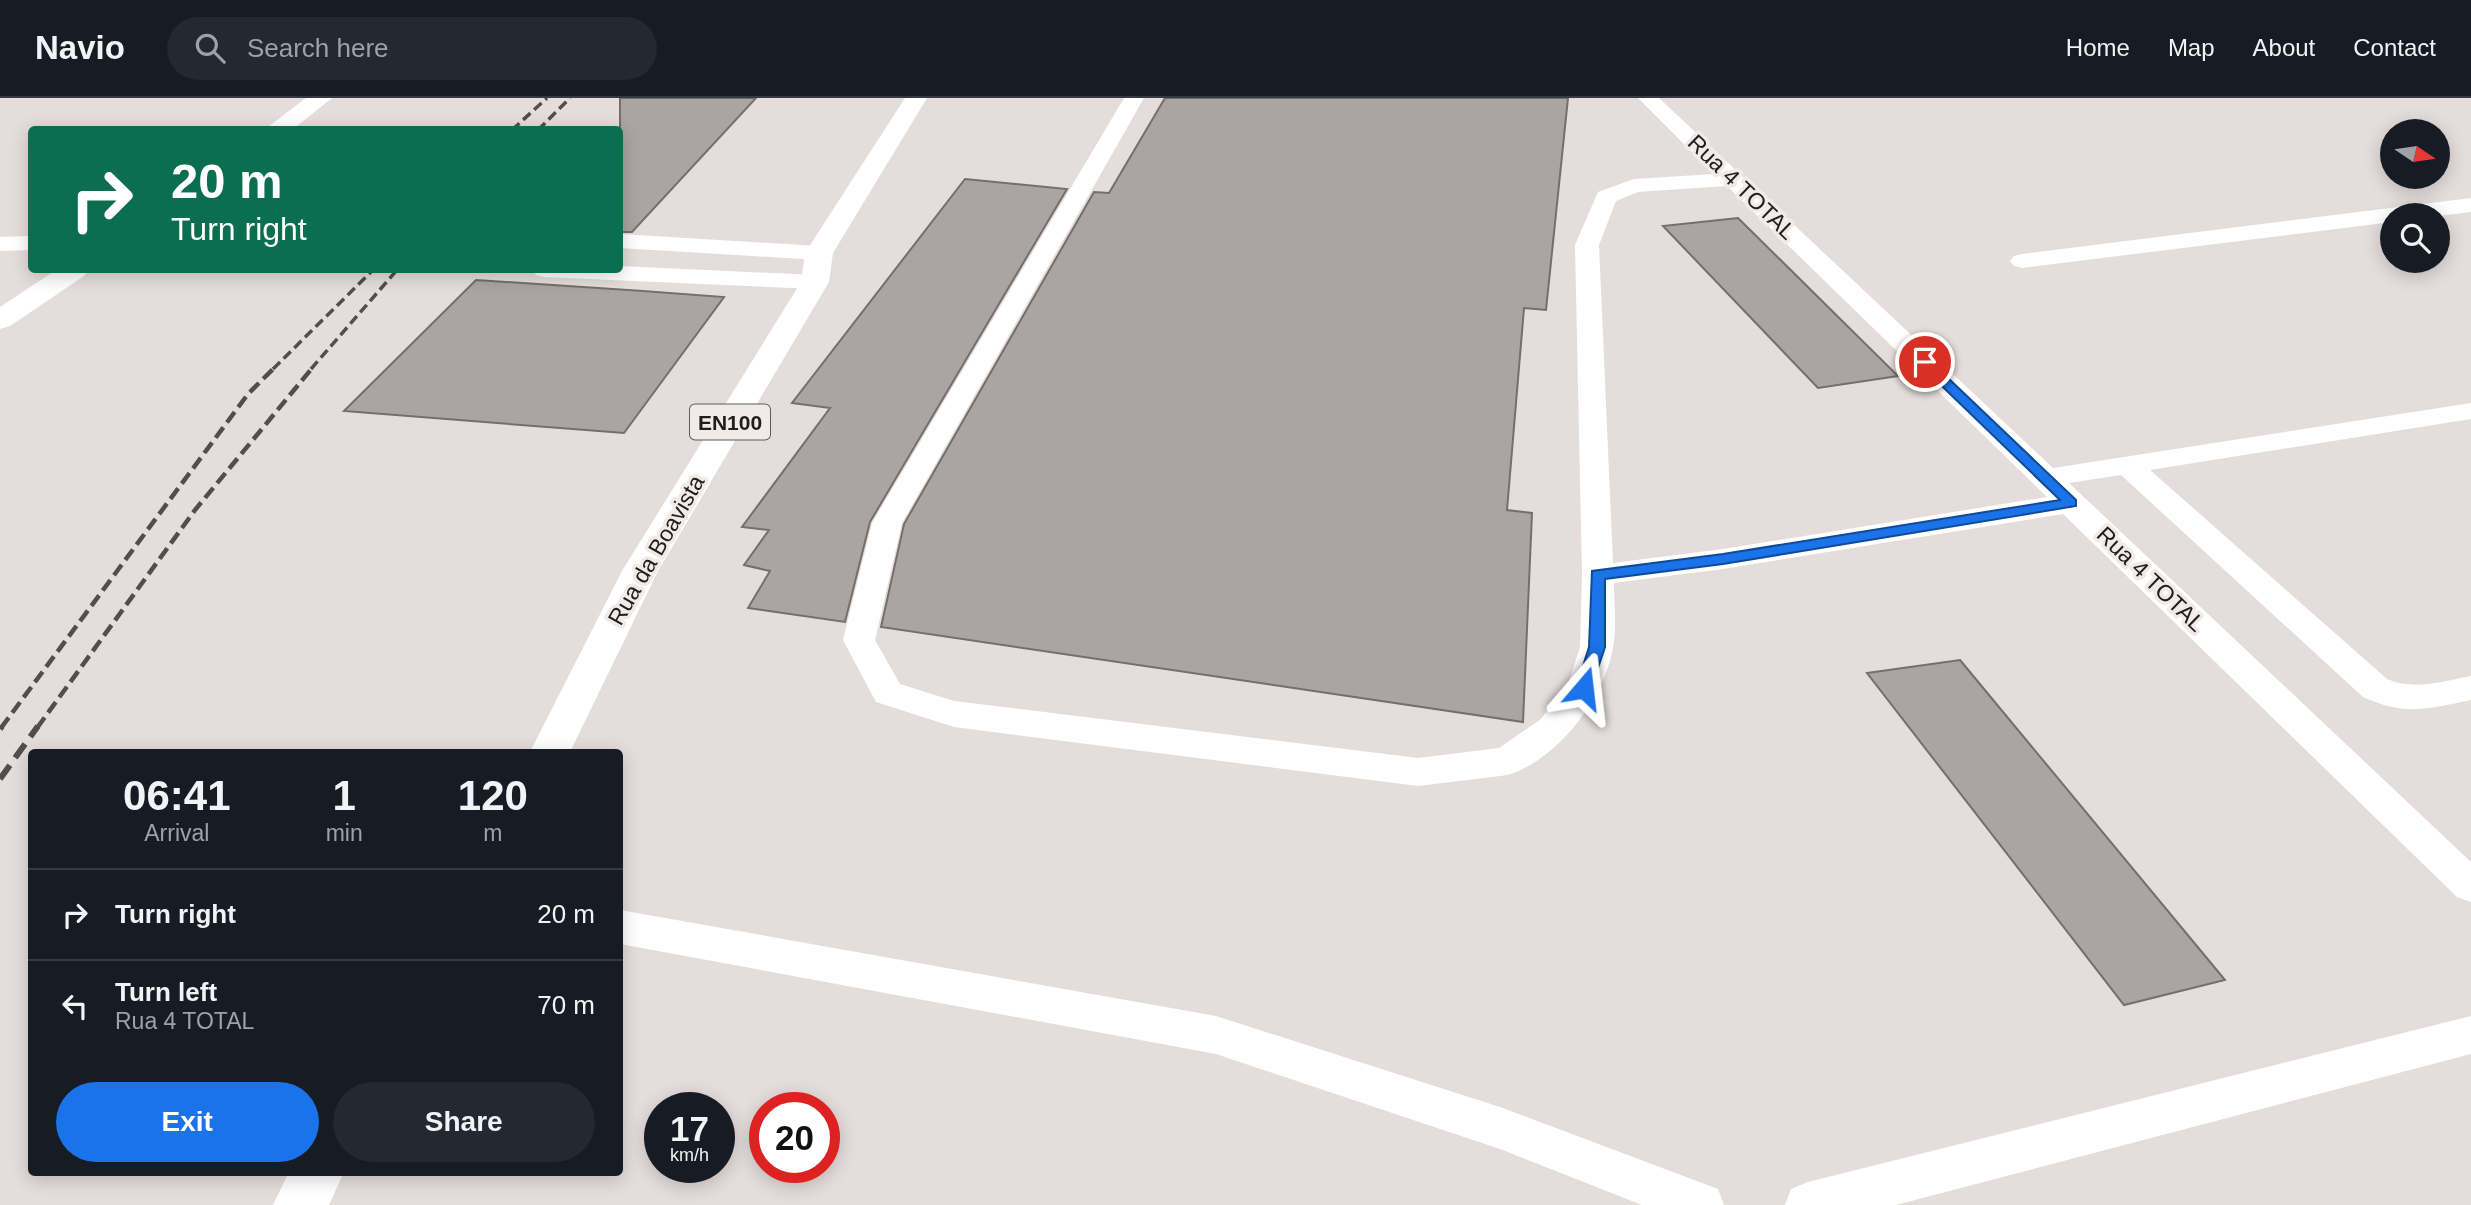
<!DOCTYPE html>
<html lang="en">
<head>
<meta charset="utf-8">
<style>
	:root { --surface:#171b24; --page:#242831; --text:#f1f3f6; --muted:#9ea1a6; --line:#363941; --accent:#1a73e8 }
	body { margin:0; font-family:Arial,sans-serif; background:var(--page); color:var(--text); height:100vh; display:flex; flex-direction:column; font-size:26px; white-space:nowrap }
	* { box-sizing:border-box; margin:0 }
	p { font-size:23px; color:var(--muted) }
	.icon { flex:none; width:38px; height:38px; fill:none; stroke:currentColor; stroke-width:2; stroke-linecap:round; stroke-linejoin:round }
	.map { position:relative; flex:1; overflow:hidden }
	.side { position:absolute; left:28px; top:651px; width:595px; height:427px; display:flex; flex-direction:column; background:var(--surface); border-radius:7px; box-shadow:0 4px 18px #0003 }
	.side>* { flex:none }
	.top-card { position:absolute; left:28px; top:28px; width:595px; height:147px; border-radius:7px; box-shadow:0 4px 18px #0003; background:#0b6e4f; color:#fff; overflow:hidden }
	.needle { width:46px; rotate:103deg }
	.fabs { position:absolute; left:2380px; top:21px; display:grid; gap:14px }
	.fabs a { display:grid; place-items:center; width:70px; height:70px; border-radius:50%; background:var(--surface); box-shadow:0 4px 18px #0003; font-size:35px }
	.speed { position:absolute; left:644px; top:994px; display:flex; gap:14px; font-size:35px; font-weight:700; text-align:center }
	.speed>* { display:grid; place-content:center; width:91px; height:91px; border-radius:50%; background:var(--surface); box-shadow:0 4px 18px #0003; line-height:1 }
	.speed small { font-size:18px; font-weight:400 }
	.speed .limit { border:10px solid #d22; background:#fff; color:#111 }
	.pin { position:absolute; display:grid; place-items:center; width:60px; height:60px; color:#fff; margin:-30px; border:4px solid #fff; border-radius:50%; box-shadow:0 2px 7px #0007 }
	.me { position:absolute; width:77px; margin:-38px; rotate:17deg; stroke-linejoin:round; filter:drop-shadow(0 0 5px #0008) }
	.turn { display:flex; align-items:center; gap:24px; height:147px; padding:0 28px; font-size:32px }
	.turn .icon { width:91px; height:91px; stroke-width:2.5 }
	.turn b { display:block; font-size:49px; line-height:60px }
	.eta { display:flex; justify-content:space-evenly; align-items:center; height:119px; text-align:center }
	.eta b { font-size:42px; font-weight:800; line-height:49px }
	.primary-button { display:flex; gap:14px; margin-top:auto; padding:14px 28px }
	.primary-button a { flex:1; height:80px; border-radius:42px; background:var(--accent); color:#fff; font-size:28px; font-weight:800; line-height:80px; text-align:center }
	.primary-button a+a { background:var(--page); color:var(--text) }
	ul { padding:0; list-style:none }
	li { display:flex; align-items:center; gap:21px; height:91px; padding:0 28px; border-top:2px solid var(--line) }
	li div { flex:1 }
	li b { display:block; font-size:26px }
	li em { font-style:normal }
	header { display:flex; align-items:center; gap:42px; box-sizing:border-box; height:98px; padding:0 35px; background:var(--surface); border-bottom:2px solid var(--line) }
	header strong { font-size:33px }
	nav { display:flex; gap:38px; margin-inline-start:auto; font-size:24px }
	.search { width:490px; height:63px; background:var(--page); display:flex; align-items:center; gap:18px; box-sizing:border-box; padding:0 24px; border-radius:38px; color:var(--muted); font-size:26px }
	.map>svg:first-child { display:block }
	.building { fill:#aba4a3; stroke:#746e6d; stroke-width:2 }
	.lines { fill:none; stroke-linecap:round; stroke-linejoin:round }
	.service { fill:#fff; fill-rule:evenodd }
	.primary { fill:#fff; fill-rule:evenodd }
	.rail-far2 { stroke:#524e4d; stroke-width:3.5; stroke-dasharray:10 5; stroke-linecap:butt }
	.rail-far1 { stroke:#524e4d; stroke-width:4.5; stroke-dasharray:13 6; stroke-linecap:butt }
	.rail { stroke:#524e4d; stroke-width:6; stroke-dasharray:17 9; stroke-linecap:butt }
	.route { fill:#1a73e8; stroke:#114b97; stroke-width:2 }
	.labels { text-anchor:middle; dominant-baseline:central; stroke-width:7; stroke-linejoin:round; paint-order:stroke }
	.shield { fill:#f2eae9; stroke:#5f5a5a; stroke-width:2 }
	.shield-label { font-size:21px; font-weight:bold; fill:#201d1d }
	.street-label { font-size:23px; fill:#201d1d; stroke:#f2eae9 }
</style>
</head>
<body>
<header>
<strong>Navio</strong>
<div class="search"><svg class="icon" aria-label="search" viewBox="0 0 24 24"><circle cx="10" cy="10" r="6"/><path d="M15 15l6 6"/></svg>Search here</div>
<nav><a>Home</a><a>Map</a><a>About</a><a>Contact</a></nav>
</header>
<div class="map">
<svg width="2471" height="1107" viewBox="0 0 2471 1107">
	<rect width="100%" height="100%" fill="#e5dddc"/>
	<path class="building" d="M620,0h136l-124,134h-12z
		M1165,0h403l-22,212 -22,-2 -17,202 25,3 -9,209 -642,-95 23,-103 190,-332 15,1z
		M965,81l102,10 -197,333 -25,100 -97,-14 22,-37 -26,-6 25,-35 -27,-3 88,-119 -38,-5z
		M1738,120l160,158 -80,12 -155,-162z
		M476,182l167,11 81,6 -100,136 -280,-22z
		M1960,562l265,320 -101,25 -257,-332z"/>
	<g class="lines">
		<path class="service" d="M1124,0h20l-242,425 -27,117 25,44 54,17 464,57 81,-10 42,-29 27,-35 12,-37 2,-72 -7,-330 23,-53 36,-13 80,-5 -76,-76h21l394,370 418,-65v16l-321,51 237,209c28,12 56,2 84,-3v24c-43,9 -67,16 -108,-3l-242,-222 -52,8 402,379v40l-14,-5 -394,-383 -340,55 -109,14c0,21 3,45 -1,65 -9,51 -55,111 -105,127l-90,11 -464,-59 -78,-25 -33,-62 29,-117zM1727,88l320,311 -324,52 -110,14 -14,-318 17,-44 22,-9z
			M2471,100v14l-33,4 -46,-1v7l-370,46 -8,-2 -4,-5 4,-5 8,-2z
			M620,136l199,12 8,2 4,5 -4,5 -8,2 -199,-12z
			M32,138v14l-32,1v-14z
			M620,168l195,9 9,2 3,5 -3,5 -9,2 -271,-12 -8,-2 -4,-5h88z
			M620,812l596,106 284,91 218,82 6,16h-82l-142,-56 -284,-95 -596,-110z
			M2471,918v38l-575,151h-111l6,-16 17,-7z"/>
		<path class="primary" d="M306,0h26l-40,32h-28z
			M905,0h22l-94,155 -4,29 -171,289 -88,181h-40l92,-181 179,-289 4,-29z
			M56,172h32l-4,6 -74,50 -10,3v-22z
			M289,1074h55l-15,33h-56z"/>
		<path class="rail-far2" d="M512,32l35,-32
			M538,32l32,-32
			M273,271l100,-99
			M311,271l86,-99"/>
		<path class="rail-far1" d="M1,630l247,-334 27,-27
			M37,630l158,-218 118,-143"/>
		<path class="rail" d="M0,631l2,-3
			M0,681l38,-53"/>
	</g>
	<path class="route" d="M1925,261l4,1 147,140v6l-353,58 -118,15v68l-15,45h-12l-2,-4 13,-41 3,-76 131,-17 337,-54 -140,-135v-5z"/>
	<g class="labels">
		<rect class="shield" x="690" y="306.5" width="80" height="35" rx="5"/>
		<g class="shield-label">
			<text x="730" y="324">EN100</text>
		</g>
		<g class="street-label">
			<text transform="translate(1742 89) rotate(44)">Rua 4 TOTAL</text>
			<text transform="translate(656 452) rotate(-60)">Rua da Boavista</text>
			<text transform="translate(2151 481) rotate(44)">Rua 4 TOTAL</text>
		</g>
	</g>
</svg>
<div class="fabs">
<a><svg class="needle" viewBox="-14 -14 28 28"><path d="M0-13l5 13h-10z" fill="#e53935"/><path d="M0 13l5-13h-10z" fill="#9ea1a6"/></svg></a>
<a><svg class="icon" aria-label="search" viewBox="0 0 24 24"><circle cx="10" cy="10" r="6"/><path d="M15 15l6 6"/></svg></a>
</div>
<div class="speed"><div>17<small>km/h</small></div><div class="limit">20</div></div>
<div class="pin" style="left:1925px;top:264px;background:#d93025"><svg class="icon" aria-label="arrive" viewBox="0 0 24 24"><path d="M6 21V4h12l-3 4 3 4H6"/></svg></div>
<svg class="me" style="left:1584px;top:590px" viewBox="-20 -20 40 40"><path d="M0-17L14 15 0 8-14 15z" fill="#1a73e8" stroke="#fff" stroke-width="4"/></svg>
<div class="top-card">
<div class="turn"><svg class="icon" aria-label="right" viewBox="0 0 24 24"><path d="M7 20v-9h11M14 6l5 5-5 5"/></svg><div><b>20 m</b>Turn right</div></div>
</div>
<section class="side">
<div class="eta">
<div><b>06:41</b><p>Arrival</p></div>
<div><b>1</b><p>min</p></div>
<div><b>120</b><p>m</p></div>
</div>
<ul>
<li><svg class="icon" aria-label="right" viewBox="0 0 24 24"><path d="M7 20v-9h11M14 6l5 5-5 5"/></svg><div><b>Turn right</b></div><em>20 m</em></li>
<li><svg class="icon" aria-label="left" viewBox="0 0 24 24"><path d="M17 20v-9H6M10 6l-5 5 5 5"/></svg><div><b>Turn left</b><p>Rua 4 TOTAL</p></div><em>70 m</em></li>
</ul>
<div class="primary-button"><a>Exit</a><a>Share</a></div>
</section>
</div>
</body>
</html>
